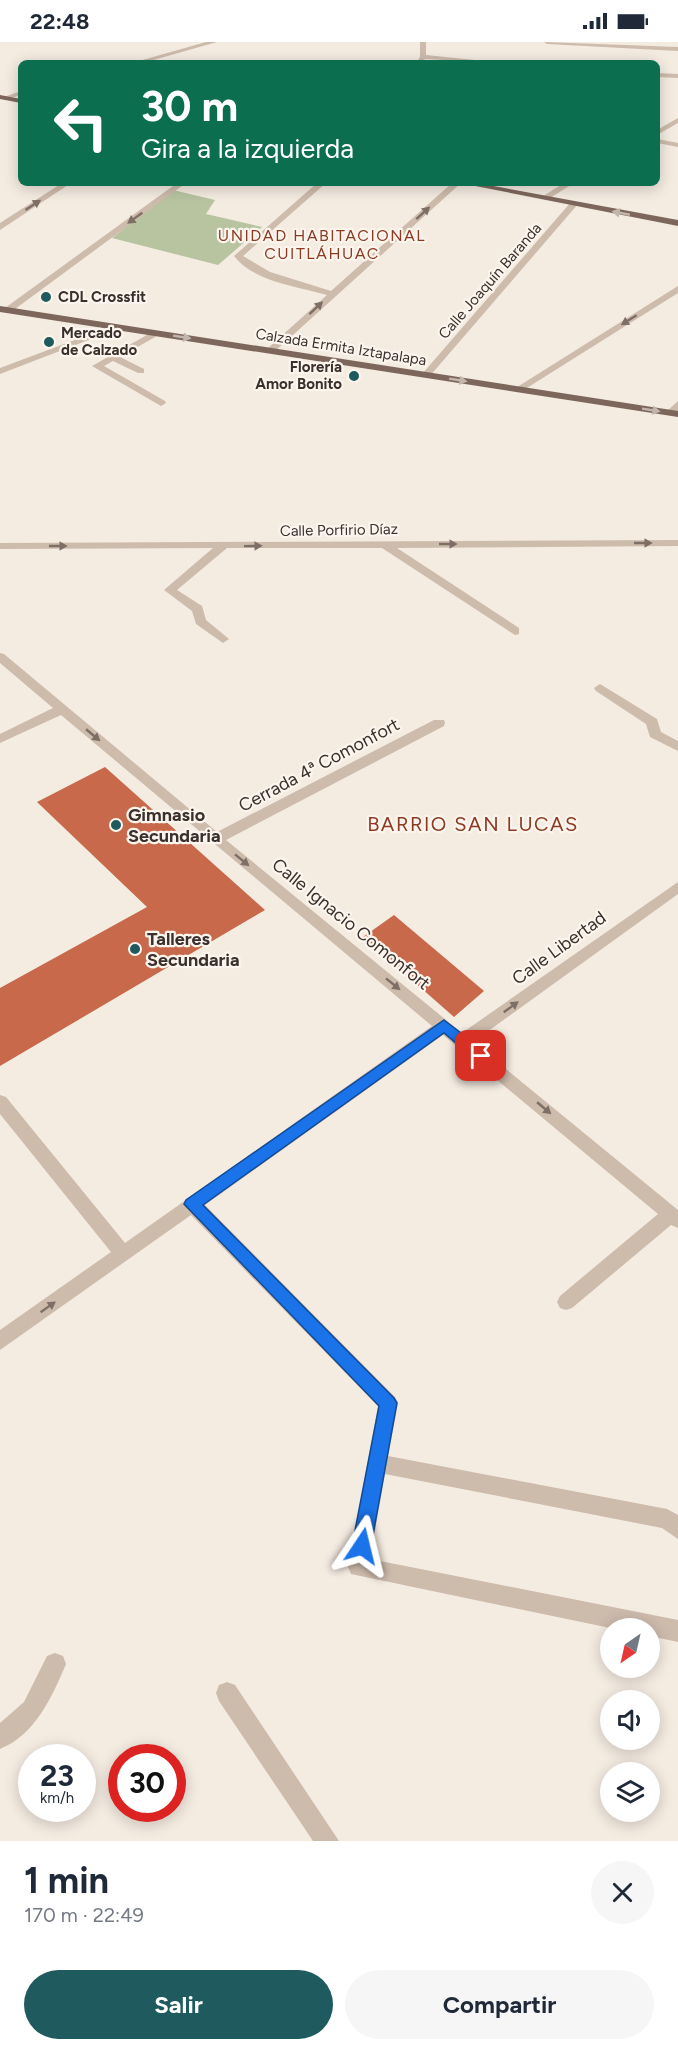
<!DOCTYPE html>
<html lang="es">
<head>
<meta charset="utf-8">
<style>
	:root { --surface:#fff; --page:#f6f6f7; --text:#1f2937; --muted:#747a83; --accent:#1f5a5e }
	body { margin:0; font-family:Figtree,sans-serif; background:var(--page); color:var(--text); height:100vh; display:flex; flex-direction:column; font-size:22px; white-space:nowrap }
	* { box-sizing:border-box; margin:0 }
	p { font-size:20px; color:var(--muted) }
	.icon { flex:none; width:33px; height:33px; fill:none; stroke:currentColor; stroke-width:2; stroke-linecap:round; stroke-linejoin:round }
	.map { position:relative; height:1799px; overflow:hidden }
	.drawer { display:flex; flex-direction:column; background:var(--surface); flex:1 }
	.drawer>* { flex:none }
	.hud { position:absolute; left:18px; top:18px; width:642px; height:126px; border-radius:9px; box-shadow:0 3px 15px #0003; background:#0b6e4f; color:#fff; overflow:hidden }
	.needle { width:39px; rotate:214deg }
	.fabs { position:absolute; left:600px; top:1576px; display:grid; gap:12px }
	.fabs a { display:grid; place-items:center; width:60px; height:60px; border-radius:50%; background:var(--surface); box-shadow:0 3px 15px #0003; font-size:30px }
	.speed { position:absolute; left:18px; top:1702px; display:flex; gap:12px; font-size:30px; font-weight:700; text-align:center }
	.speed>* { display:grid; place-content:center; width:78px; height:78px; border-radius:50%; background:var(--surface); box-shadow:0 3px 15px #0003; line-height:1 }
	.speed small { font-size:15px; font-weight:400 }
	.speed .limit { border:9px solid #d22; background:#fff; color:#111 }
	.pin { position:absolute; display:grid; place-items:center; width:51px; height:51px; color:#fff; margin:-26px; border-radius:12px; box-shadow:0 3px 9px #0006 }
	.me { position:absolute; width:66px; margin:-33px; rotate:10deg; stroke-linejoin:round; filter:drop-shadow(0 0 4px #0008) }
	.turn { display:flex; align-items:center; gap:21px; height:126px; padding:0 24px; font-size:27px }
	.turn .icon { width:78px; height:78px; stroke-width:2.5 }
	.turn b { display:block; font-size:42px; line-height:51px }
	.round { display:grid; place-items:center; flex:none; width:63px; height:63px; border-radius:32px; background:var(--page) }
	.overview { display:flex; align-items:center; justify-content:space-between; height:102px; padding:0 24px }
	h1 { font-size:36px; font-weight:700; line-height:45px }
	.button { display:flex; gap:12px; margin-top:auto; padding:12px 24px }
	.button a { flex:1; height:69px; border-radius:36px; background:var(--accent); color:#fff; font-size:24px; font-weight:700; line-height:69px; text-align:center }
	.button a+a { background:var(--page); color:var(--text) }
	.status { display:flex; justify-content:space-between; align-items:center; height:42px; padding:0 30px; background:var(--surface); direction:ltr }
	.status svg { height:16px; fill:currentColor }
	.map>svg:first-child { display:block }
	.green { fill:#b8c4a0 }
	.building { fill:#c8694b }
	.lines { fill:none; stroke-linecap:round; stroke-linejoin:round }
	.minor { fill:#cdbbac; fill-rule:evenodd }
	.major { fill:#7d675c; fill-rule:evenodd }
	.oneway { fill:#7d6f65 }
	.oneway2 { fill:#c2b5ac }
	.route { fill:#1a73e8; stroke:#114b97; stroke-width:1.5 }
	.poi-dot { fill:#1f5a5e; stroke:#fbf5ee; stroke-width:2 }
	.labels { text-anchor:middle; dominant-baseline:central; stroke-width:4.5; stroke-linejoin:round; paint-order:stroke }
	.far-street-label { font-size:15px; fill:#3b302b; stroke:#fbf5ee }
	.far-poi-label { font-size:15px; font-weight:bold; fill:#3b302b; stroke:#fbf5ee; text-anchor:start }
	.far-neighbourhood-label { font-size:16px; letter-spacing:1.5px; fill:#8c3b22; stroke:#fbf5ee }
	.street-label { font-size:18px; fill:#3b302b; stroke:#fbf5ee }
	.poi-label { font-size:18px; font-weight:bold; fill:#3b302b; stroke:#fbf5ee; text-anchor:start }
	.neighbourhood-label { font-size:20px; letter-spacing:1.5px; fill:#8c3b22; stroke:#fbf5ee }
</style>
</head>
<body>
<div class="status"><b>22:48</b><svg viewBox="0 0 49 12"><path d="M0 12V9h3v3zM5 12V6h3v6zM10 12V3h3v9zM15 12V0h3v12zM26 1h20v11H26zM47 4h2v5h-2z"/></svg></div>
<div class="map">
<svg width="678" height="1799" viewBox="0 0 678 1799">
	<rect width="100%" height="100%" fill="#f4ebe1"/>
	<path class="green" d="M173,148l42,10 -9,14 56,13 -44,38 -106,-27z"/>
	<path class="building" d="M105,725l160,143 -265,156v-78l147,-81 -110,-105z
		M394,873l90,76 -30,26 -91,-80z"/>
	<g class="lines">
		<path class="minor" d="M206,0h11l-74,21h-11z
			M420,0h6v13l79,8 -80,-4 -3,4h-6l4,-6z
			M544,0l134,5v4l-131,-7z
			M657,31l21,1v4l-21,-1z
			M21,49v4l-16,5 -4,-2z
			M678,76v5l-21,12v-5z
			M657,97l21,4v4l-21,-4z
			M62,141h9l-71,47v-7z
			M177,141h9l-175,129h-6v-4z
			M317,141h9l-83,73 27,16 61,19 121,-108h9l-188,170h-6v-4l60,-54c-30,-9 -73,-13 -93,-39z
			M564,141h10l-27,17 -7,-2z
			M571,160l7,2 -149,173h-6v-4z
			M678,244v7l-156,98 -8,-2z
			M154,289l8,2 -42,24 24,12v4h-6l-25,-12 -9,5 61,35 1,2 -5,3 -69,-40z
			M96,290l8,2 -104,40v-6z
			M678,359v10l-3,4h-8v-4z
			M678,498v6l-281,2 122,80v6l-4,1 -133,-87h-155l-50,42 25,16 4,14 23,19 -6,4 -27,-19 -4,-13 -28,-21 49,-42 -213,1v-6z
			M0,611l4,1 213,178 217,-112h10l1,3 -1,3 -218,114 236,193 216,-151v12l-205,148 205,168v18l-7,-3 -99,83 -6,2 -6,-2 -3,-6 3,-6 98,-82 -215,-179 -238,170 190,192 3,6 -10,53 279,53 11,6v24l-16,-11 -277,-54 -15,85 308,61v22l-28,-6v-7h-35l-264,-55 -3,-7 30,-161 -187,-191 -191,135v-20l111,-78 -111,-138v-19l6,2 119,146 307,-217 -371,-311 -61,28v-9l53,-26 -53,-45z
			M600,642l57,35 4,13 17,9v10l-28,-14 -4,-13 -50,-33 -2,-3z
			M55,1611l8,3 3,8c-14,33 -31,71 -66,85v-26l24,-21 23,-46z
			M227,1640l8,3 104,156h-26l-94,-140 -3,-8 3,-8z"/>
		<path class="major" d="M0,53l21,4v4l-21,-4z
			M460,141h17l201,37v6z
			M0,264l678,105v6l-678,-105z"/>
	</g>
	<defs><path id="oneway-solid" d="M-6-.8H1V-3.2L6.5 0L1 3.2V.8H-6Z" transform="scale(1.5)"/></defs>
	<g class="oneway">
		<use href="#oneway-solid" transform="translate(33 163) rotate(-33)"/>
		<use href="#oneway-solid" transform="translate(423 171) rotate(-42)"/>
		<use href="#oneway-solid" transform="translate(135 176) rotate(144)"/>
		<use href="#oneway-solid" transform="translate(316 266) rotate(-43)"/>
		<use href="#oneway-solid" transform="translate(629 278) rotate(148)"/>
		<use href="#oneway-solid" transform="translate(643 501)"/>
		<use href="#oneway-solid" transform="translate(448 502)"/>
		<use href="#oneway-solid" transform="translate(58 504)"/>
		<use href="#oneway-solid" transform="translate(253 504) rotate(-1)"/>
		<use href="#oneway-solid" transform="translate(93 693) rotate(40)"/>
		<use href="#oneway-solid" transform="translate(242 818) rotate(39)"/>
		<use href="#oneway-solid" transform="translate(393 942) rotate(39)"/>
		<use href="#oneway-solid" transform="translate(511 965) rotate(-36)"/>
		<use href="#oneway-solid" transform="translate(544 1066) rotate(40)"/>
		<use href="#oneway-solid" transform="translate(48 1265) rotate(-35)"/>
	</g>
	<g class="oneway2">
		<use href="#oneway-solid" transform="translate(621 171) rotate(-169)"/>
		<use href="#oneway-solid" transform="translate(182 295) rotate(9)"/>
		<use href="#oneway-solid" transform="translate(458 338) rotate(9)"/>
		<use href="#oneway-solid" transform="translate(651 368) rotate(9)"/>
	</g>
	<path class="route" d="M444,978l42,32 2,4 -2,4h-10l-32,-27 -241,172 191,193 3,5 -26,143 -3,7 -6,2 -7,-2 -3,-7 27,-140 -195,-202 2,-4z"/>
	<g class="poi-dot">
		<circle cx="46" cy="255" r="6"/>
		<circle cx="49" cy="300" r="6"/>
		<circle cx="354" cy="334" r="6"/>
		<circle cx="116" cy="783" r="6"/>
		<circle cx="135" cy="907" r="6"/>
	</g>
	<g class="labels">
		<g class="far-street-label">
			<text transform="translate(490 239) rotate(-49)">Calle Joaquín Baranda</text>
			<text transform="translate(341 305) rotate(9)">Calzada Ermita Iztapalapa</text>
			<text transform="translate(339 488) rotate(-1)">Calle Porfirio Díaz</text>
		</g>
		<g class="far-poi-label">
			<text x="58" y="255">CDL Crossfit</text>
			<text x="61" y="291">Mercado<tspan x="61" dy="17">de Calzado</tspan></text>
			<text x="342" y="325" text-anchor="end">Florería<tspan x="342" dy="17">Amor Bonito</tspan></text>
		</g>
		<g class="far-neighbourhood-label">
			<text x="322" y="193">UNIDAD HABITACIONAL<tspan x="322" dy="18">CUITLÁHUAC</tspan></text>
		</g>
		<g class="street-label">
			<text transform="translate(319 723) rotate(-28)">Cerrada 4ª Comonfort</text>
			<text transform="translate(351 882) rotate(39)">Calle Ignacio Comonfort</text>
			<text transform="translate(559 906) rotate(-36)">Calle Libertad</text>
		</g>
		<g class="poi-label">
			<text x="128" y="773">Gimnasio<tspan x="128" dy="21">Secundaria</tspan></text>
			<text x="147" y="897">Talleres<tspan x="147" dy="21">Secundaria</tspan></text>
		</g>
		<g class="neighbourhood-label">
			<text x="473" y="782">BARRIO SAN LUCAS</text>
		</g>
	</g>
</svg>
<div class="fabs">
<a><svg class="needle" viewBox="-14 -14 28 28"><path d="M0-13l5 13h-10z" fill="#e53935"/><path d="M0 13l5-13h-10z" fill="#747a83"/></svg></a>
<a><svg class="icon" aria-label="sound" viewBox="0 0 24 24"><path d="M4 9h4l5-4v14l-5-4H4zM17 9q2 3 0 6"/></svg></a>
<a><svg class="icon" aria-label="layers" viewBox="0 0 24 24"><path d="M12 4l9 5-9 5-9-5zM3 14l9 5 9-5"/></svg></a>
</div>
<div class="speed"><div>23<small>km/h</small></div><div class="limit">30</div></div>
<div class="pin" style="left:481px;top:1014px;background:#d93025"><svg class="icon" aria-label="arrive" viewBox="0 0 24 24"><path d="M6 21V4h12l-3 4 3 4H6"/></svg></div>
<svg class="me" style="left:362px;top:1504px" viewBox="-20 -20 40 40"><path d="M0-17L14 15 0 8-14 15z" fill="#1a73e8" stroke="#fff" stroke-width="4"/></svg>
<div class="hud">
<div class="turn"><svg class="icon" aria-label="left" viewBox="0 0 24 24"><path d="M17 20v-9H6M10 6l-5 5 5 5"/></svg><div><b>30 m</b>Gira a la izquierda</div></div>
</div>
</div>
<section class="drawer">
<div class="overview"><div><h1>1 min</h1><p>170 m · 22:49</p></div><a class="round"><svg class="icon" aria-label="close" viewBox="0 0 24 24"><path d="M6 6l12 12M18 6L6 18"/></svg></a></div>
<div class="button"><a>Salir</a><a>Compartir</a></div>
</section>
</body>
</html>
